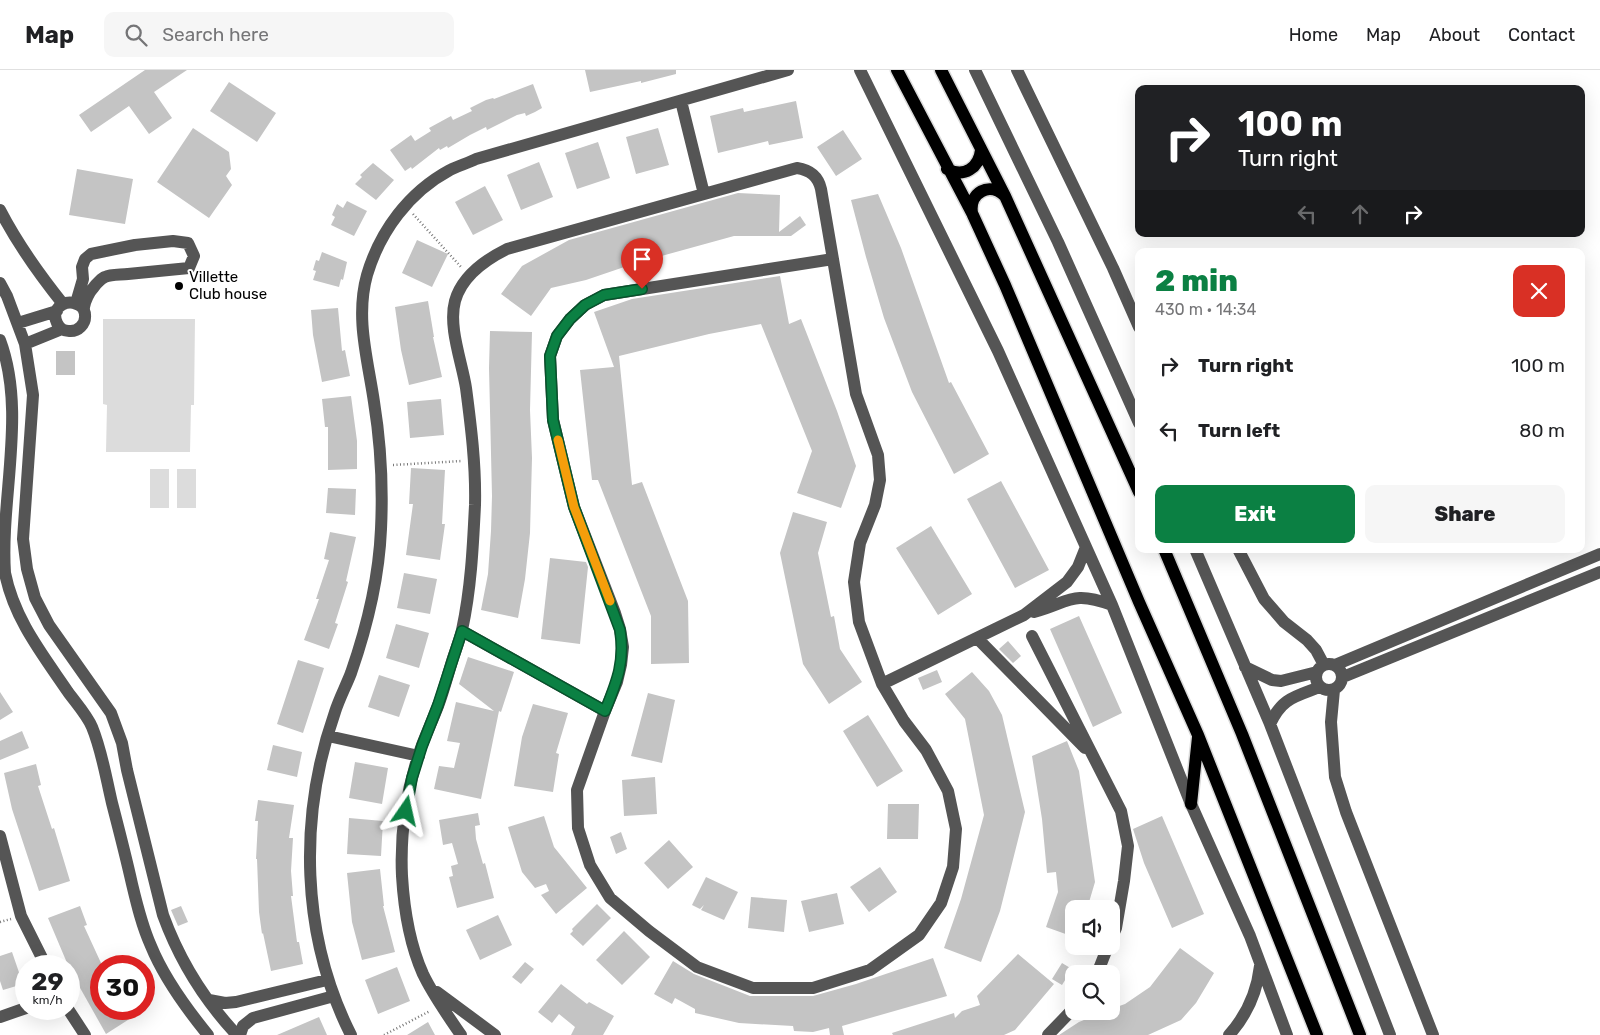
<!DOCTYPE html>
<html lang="en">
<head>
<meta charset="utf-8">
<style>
	:root { --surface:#fff; --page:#f6f6f6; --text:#202124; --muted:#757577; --line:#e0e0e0; --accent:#0b8043 }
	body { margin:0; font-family:Rubik,sans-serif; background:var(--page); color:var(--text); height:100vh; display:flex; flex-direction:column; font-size:19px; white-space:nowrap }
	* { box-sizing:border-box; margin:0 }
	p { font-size:16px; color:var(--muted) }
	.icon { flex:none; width:28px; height:28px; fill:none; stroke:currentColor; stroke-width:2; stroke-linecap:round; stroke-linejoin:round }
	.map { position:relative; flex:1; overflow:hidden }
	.details { position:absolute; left:1135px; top:178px; width:450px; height:305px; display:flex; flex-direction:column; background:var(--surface); border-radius:10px; box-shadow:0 5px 20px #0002 }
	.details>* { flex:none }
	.banner { position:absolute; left:1135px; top:15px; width:450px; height:152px; border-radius:10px; box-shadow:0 5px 20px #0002; background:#202124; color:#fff; overflow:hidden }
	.buttons { position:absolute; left:1065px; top:830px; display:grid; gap:10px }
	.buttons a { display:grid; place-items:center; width:55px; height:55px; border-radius:10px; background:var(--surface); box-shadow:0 5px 20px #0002; font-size:25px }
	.speed { position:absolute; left:15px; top:885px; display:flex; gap:10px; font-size:25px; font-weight:700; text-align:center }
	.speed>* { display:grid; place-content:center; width:65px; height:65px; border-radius:50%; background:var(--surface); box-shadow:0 5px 20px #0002; line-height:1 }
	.speed small { font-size:12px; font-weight:400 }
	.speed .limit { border:8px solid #d22; background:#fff; color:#111 }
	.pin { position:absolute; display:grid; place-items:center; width:42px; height:42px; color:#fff; margin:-51px -21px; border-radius:50% 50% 50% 0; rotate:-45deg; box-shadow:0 0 5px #0007 }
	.pin .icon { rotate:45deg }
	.me { position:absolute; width:55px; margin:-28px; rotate:11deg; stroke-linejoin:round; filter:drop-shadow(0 0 4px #0008) }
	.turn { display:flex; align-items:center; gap:18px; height:105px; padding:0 20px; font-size:22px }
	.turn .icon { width:65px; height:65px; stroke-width:2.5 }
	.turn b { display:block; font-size:35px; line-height:42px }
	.lanes { display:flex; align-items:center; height:48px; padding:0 20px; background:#0003; justify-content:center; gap:25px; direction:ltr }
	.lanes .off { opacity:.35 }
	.round { display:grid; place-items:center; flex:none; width:52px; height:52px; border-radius:10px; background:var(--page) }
	.overview { display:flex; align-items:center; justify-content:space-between; height:85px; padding:0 20px }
	h1 { font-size:30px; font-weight:800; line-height:38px; color:var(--accent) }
	.action { display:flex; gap:10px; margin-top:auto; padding:10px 20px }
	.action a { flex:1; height:58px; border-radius:10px; background:var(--accent); color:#fff; font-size:20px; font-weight:800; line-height:58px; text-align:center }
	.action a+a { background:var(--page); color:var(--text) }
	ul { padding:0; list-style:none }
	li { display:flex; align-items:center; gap:15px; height:65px; padding:0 20px }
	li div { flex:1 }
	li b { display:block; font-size:19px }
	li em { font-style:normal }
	header { display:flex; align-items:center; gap:30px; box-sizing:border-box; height:70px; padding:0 25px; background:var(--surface); border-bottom:1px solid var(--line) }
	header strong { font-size:24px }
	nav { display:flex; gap:28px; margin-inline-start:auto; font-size:18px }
	.search { width:350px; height:45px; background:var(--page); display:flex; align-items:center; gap:12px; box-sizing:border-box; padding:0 18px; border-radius:10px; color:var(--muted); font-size:19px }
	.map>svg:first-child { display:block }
	.green { fill:#dcdcdc }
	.building { fill:#c4c4c4 }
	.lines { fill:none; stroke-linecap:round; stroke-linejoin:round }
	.major-casing { stroke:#dbdbdb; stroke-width:15 }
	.path { stroke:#777; stroke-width:2.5; stroke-dasharray:1 2.5; stroke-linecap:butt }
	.minor { stroke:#555; stroke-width:12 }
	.major { stroke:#000; stroke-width:12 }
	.route-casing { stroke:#07532c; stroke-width:12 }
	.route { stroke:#0b8043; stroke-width:9 }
	.slow { stroke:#f59e0b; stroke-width:9 }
	.poi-dot { fill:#000; stroke:#fff; stroke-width:2 }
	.labels { text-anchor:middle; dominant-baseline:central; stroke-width:4; stroke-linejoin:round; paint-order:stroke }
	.poi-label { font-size:15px; fill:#000; stroke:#fff; text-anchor:start }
</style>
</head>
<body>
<header>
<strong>Map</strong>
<div class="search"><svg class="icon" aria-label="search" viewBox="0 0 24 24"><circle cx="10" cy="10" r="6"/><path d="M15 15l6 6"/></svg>Search here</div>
<nav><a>Home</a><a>Map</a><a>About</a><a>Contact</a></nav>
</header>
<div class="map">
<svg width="1600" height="965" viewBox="0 0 1600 965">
	<rect width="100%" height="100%" fill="#fff"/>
	<path class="green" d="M103,249h92l-1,86h-3l-1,47h-84l1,-47 -4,-1z
		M150,399h19v39h-19z
		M177,399h19v39h-19z"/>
	<path class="building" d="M145,0h42l-33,22 18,26 -23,16 -20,-28 -38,26 -12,-17z
		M585,0h91v4l-35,9v-2l-51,11z
		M229,12l47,31 -19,29 -47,-31z
		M533,14l9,24 -7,4 -9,4 -1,-3 -8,2 -30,15 -1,-3 -16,8 -22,13 -1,-2 -7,4 -1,-2 -27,21 -1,-2 -6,4 -15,-21 21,-15 4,6 16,-10 -2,-3 22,-12 2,4 19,-9 -2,-3 16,-8 7,-2 1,1z
		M796,31l7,37 -34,7 -1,-4 -50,12 -8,-37 33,-8 1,4z
		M193,58l36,24 2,17 -5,7 6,9 -23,33 -52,-36z
		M658,58l11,37 -33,9 -10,-37z
		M843,60l19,29 -26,17 -19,-29z
		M598,72l12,36 -33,11 -12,-36z
		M539,92l14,35 -32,13 -14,-35z
		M373,93l21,17 -18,20 -21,-16 7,-7 -2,-2z
		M77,99l56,10 -8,45 -56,-9z
		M485,116l18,34 -30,15 -18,-33z
		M738,123l42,2 -1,37 21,-16 6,9 -15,11h-57l-98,27 -50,17 -35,8 -20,28 -30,-22 21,-28 47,-26z
		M878,124l23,54 48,135 2,-1 38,72 -35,20 -42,-82 -28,-74 -18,-61 -15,-57z
		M347,131l20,10 -13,25 -23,-11 4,-8 -3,-2 5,-11 6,4z
		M417,170l31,14 -16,33 -30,-14z
		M322,182l25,10 -4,18 -2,-1 -2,8 -26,-7 3,-9 -3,-1 3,-10 3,1z
		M780,206l9,48 12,-5 36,92 19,55 -15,42 -44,-15 15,-42 -51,-127 -52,10 -90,22 13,129 10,-3 46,119 1,62 -38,1v-48l-53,-136h-6l-12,-110 34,-3 -20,-55 38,-13z
		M428,231l6,36h-1l9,40 -33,8 -8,-35 -6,-43z
		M338,238l4,43 3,-1 5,26 -28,6 -9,-47 -2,-25z
		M490,261l42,1 -2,78 2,48 -2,75 -5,46 -7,39 -37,-8 7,-36 3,-43 1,-35 -3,-128z
		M56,281h19v24h-19z
		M351,326l6,45v28l-29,1v-43h-3l-3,-28z
		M441,329l3,36 -34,3 -3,-36z
		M411,398l34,2 -3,54h3l-5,36 -34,-5 7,-51h-4z
		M1001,411l48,89 -34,18 -48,-89z
		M328,418l28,1 -1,26 -29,-2z
		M793,442l34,10 -9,31 13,64 3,-1 6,33 22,33 -33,22 -26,-40 -23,-111z
		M931,456l41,68 -34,21 -42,-67z
		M330,462l26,5 -10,44 2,1 -13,41 3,1 -9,25 -25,-9 15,-41h-3l13,-39 -5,-1z
		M550,488l36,4 2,5 -8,77 -39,-5z
		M404,503l33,6 -7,35 -33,-6z
		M1079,546l43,97 -29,14 -43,-98z
		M396,554l33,9 -10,35 -33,-10z
		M1008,571l13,15 -8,7 -14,-14z
		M468,587l46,15 -13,40 -2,-1 -18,88 -47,-10 5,-23 15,2 6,-25 -13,-2 9,-39 38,9 -35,-27z
		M298,590l26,8 -21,65 -26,-9z
		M937,600l5,12 -19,8 -5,-12z
		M972,602l17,19 13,24 23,97 -25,99 -19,51 -37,-14 17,-49 23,-84 -19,-96 -20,-25z
		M379,605l31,10 -11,32 -31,-10z
		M0,622l13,20 -13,8z
		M648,623l27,7 -13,63 -31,-7z
		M533,634l35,9 -12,40 3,1 -6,38 -39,-6 8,-49z
		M868,645l35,56 -26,16 -34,-56z
		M22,661l7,17 -29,12v-19z
		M1067,671l12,30 16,111 -8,27h-13v28l-28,-10 12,-35 -2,-20 -9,1 -5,-54 -10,-63z
		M273,675l29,7 -5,25 -30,-7z
		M355,692l33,6 -6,36 -33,-6z
		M36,694l5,21 -3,1 14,43 2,-1 16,53 -31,10 -27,-82 -8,-36z
		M655,707l2,37 -33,2 -2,-36z
		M258,730l36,5 -5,33h4l-2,33 2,25h-2l6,46h2l4,22 -32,7 -8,-38 -1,1 -3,-22 -2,-53h-1l2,-38h-3z
		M888,734h31l-1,35h-31z
		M478,743l2,12 -5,1 1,13 7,25 2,-1 9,35 -37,10 -8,-31 4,-1 -2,-10 7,-2 -6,-21 -9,2 -4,-25z
		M544,746l10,31 33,41 -31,26 -15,-19 8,-4 -3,-7 -11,4 -13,-16 -14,-45z
		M1162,746l42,98 -32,14 -28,-65 -11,-34z
		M349,748l34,3 -2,35 -34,-2z
		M621,762l6,17 -11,5 -6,-17z
		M669,770l24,27 -25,22 -24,-26z
		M880,797l17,25 -28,20 -19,-25z
		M380,799l4,37h-1l12,46 -33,8 -10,-38 -5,-49z
		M706,807l32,15 -14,28 -23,-10 3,-5 -4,4 -8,-4z
		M837,823l7,31 -35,8 -8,-31z
		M751,827l36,3 -3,32 -36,-4z
		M597,834l14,14 -28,28 -13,-12 3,-3 -1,-2z
		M80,836l7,19 -3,1 17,37v46h25l5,9 -25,16 -36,-64 -22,-52z
		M181,836l7,16 -10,4 -7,-16z
		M498,845l14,30 -32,15 -14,-30z
		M624,861l26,26 -28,28 -26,-25z
		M1180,878l34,25 -18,30 -15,17 -33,15h-89l20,-13 27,-11h5v-2l14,-5 25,-17z
		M12,882l11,32 -20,6 -3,-9v-25z
		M1018,884l36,30 -39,46 -11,5h-111l-1,-2 62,-20 1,5 7,-7 18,-6 -3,-9z
		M933,888l14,38 -105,30 2,9h-14l-1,-7 -16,4 -19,-1 -1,-5 -54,-3 -44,-10v-4l-20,-11 -3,6 -18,-10 19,-33 21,13 56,22h63l43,-12z
		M525,892l9,7 -13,15 -9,-7z
		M1062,893l10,6 -10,16 -10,-6z
		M397,897l13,34 -32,13 -13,-34z
		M561,914l26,20 2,-2 25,14 -11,19h-32l4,-8 -16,-13 -7,9 -14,-11z
		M319,947l8,18h-50z
		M428,952l7,13h-28z"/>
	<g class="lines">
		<defs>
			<path id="major" d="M897,0l75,143 33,72 134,317 59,133 119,300
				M941,0l64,126 134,296
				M947,99c17,9 32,-1 34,-19
				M972,143c-3,-20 17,-32 33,-17
				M1164,479l78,185 118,301
				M1191,734l7,-67"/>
		</defs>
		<use href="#major" class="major-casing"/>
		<path class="path" d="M413,144l48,53
			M393,395l69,-4
			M0,852l11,-3
			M384,965l46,-24"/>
		<path class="minor" d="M860,0l138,281 88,196 26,58 79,199 59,132 37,99
			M975,0l83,172 81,181
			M1017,0l96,198 26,59
			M681,31l23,93
			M0,140c17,33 39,64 63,94
			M0,213l7,13 18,48 8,51 -10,144 4,30 8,29 14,27 62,88 11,30 5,27 36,145c16,44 42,86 74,120
			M76,233l7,-24 -1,-12 3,-8 6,-5 44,-9 38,-4 15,2 6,13 -5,12c-20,2 -41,4 -61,6 -7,1 -17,0 -23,3 -3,1 -9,7 -11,10 -5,5 -9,14 -10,20 -1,5 1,3 1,8 1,9 -7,17 -16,16 -5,0 -10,-3 -12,-8 -8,-17 14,-28 27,-14
			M18,253l39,-12
			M0,270c27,72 0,158 5,233 9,46 38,82 63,119 8,11 19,23 24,35 10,24 14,51 20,76 7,27 14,54 20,81 5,21 10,42 19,62 13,32 35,62 57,89
			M25,274l37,-15
			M1195,479l75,175 120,311
			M1238,479l26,50 20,23 23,18 9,10 8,15
			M1034,542c36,-10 38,-22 78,-7
			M462,561l143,80
			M1032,566l89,175 7,35 -4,35 -8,47 -5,11
			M977,568l108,110
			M1316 607a13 13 0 1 1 26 0a13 13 0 1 1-26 0Z
			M1335,595l265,-111
			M1245,597l27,13 9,1 36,-9
			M1343,607l257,-105
			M882,614l142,-69 43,-33 11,-15 8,-20
			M1334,620l-3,32 4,55 11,35 87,223
			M1270,654c12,-26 24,-27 50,-37
			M328,666l91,20
			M0,766l21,80 25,50
			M1097,904l11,-28
			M437,922l58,43
			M209,930l16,3 11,-1 91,-22
			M68,939l17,26
			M0,947l26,-9
			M240,965l3,-9 10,-8 81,-22
			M351,965c-50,-99 -53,-218 -16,-323 4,-13 11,-26 16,-39 16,-46 28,-95 30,-144 2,-43 0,-84 -7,-127 -6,-42 -19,-84 -7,-127 13,-44 42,-83 83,-105 8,-4 18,-7 26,-11l312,-89
			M461,965c-13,-19 -28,-40 -38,-61 -13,-29 -19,-65 -21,-98 -2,-44 5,-90 20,-131 5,-13 11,-26 16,-39 6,-16 10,-32 15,-48 3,-9 7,-19 9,-28 9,-41 11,-84 13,-125 1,-39 -4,-79 -9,-117 -4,-26 -18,-61 -11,-87 7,-25 30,-41 52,-52l290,-81c13,2 21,8 24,21l35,205 22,61 2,25 -5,25 -15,38 -6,39 5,40 23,62 22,37 22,29 22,41 8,38 -3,38 -12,36 -22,32 -49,35 -57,18h-60l-56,-21 -48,-36 -39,-33 -20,-33 -12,-37 -1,-38 28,-79 12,-29 4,-17 2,-18 -3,-18 -5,-16 -41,-106 -21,-87 -3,-64 7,-20 13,-17 15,-14 19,-10 229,-36
			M1048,965l26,-27
			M1229,965c18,-20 28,-43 31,-69"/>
		<use href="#major" class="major"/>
	</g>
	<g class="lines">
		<defs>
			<path id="route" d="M406,741l6,-33 10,-32 16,-41 24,-74 143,80c12,-30 20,-49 15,-81l-46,-123 -21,-87 -3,-64 7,-20 13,-17 15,-14 19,-10 38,-6"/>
		</defs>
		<use href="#route" class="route-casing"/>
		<use href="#route" class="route"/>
		<path class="slow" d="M558,370l16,67 36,94"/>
	</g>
	<circle class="poi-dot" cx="179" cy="216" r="5"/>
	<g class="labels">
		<g class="poi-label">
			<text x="189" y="207">Villette<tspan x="189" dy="17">Club house</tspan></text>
		</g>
	</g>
</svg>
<div class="buttons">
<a><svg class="icon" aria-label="sound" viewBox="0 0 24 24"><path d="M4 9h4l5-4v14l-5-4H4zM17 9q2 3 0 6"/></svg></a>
<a><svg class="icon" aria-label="search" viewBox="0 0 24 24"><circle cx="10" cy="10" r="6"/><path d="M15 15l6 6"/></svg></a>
</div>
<div class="speed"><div>29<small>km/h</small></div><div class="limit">30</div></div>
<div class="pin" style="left:642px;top:219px;background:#d93025"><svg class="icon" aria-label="arrive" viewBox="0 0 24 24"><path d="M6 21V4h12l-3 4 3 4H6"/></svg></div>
<svg class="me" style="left:406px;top:741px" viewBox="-20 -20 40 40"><path d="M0-17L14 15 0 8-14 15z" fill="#0b8043" stroke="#fff" stroke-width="4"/></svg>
<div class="banner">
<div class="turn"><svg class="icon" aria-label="right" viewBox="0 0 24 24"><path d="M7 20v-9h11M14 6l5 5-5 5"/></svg><div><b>100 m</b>Turn right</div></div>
<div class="lanes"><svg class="icon off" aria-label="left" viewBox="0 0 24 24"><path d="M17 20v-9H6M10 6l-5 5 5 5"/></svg><svg class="icon off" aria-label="ahead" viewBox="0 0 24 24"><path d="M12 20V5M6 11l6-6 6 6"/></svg><svg class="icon" aria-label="right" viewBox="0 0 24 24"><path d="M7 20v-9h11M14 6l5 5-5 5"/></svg></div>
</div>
<section class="details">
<div class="overview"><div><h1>2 min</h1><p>430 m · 14:34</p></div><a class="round" style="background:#d93025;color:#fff"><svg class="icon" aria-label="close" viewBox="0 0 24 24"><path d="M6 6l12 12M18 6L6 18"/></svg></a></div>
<ul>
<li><svg class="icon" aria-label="right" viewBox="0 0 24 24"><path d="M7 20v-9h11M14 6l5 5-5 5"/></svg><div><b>Turn right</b></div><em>100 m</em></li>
<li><svg class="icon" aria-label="left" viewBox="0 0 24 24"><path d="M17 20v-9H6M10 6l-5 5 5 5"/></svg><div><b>Turn left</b></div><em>80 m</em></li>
</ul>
<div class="action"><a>Exit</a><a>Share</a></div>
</section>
</div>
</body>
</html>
